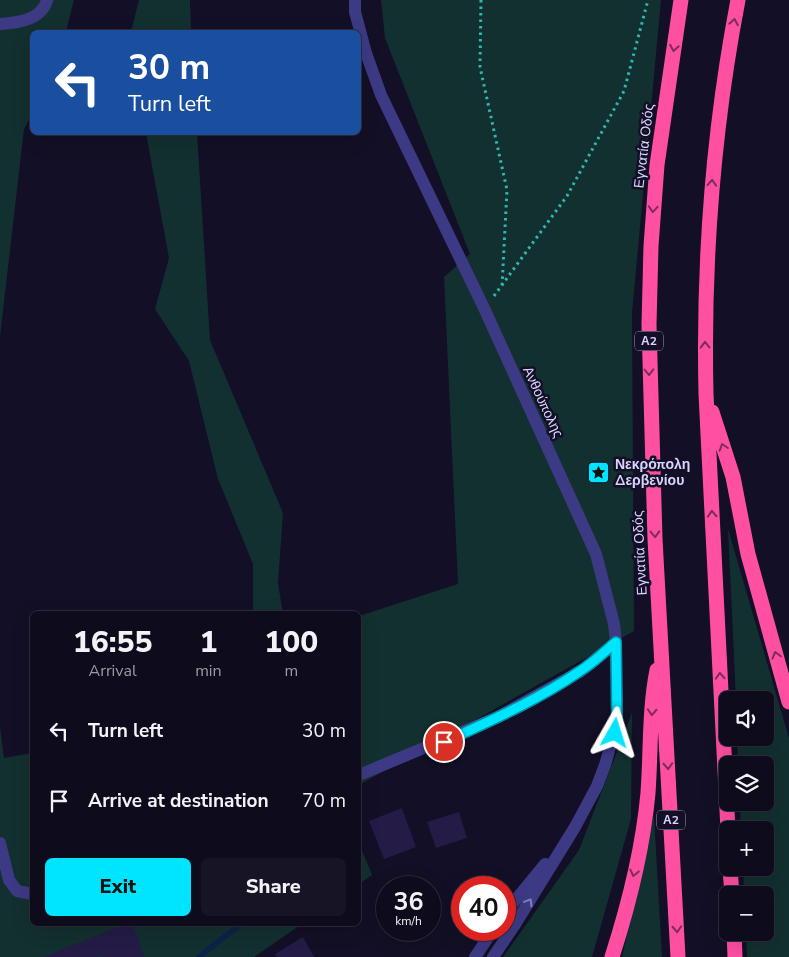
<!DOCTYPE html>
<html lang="en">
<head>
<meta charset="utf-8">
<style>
	:root { --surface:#0e0b1c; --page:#171425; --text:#f1f3f6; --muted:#9b9ba3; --line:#2e2b3b; --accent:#00e5ff }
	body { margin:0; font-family:"Nunito Sans",sans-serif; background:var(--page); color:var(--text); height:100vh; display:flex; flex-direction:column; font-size:19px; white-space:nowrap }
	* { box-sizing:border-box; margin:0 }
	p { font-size:16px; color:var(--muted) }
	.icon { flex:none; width:28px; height:28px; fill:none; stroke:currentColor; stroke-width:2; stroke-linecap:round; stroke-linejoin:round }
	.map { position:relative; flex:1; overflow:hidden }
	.sheet { position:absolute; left:30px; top:611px; width:331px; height:315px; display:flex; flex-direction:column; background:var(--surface); border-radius:8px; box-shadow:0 5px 20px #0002,0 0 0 1px var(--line) }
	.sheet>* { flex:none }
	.top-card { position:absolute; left:30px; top:30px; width:331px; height:105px; border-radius:8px; box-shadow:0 5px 20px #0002,0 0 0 1px var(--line); background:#1a4fa0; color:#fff; overflow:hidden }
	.buttons { position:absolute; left:719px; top:691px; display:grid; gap:10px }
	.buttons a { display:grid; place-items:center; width:55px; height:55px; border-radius:8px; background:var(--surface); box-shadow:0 5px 20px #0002,0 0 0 1px var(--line); font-size:25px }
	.speed { position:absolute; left:376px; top:876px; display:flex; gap:10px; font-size:25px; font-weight:700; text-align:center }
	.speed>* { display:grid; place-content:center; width:65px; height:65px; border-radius:50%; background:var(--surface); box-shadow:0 5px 20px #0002,0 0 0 1px var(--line); line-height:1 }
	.speed small { font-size:12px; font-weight:400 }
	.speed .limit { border:8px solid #d22; background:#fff; color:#111 }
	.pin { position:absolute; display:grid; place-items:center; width:42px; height:42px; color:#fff; margin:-21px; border:2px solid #fff; border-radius:50%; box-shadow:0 1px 5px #0007 }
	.me { position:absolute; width:55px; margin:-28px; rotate:6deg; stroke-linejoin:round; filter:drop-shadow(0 0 4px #0008) }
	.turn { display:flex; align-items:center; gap:18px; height:105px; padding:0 15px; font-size:22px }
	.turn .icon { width:65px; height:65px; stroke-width:2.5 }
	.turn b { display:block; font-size:35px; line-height:42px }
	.eta { display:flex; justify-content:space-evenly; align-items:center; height:85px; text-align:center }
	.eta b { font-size:30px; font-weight:800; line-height:35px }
	.action { display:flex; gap:10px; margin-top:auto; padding:10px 15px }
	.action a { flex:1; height:58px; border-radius:8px; background:var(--accent); color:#111; font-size:20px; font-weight:800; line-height:58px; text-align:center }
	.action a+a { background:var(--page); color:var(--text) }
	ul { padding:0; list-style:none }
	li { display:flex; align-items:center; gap:15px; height:70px; padding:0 15px }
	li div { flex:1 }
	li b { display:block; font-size:19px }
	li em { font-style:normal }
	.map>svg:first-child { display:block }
	.green { fill:#12302f }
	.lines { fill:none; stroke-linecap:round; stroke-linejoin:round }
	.stream { stroke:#0c2248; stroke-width:5.5 }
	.building { fill:#241b47 }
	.path { stroke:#2fb8b0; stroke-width:3; stroke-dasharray:2.5 4; stroke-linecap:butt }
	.minor { stroke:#3d3a85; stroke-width:12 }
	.tertiary { stroke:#3d3a85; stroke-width:12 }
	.motorway { stroke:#ff4fa3; stroke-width:15 }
	.oneway { stroke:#7d2c5e }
	.oneway2 { stroke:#837fbc }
	.route-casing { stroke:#0095a6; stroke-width:12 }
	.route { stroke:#00e5ff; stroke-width:9 }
	.labels { text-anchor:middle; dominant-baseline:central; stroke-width:5; stroke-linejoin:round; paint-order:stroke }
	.shield { fill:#130f26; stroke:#9e99be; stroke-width:1 }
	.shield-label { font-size:12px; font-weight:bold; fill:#d9d4ff }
	.street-label { font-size:14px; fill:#d9d4ff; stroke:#130f26 }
	.poi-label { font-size:14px; font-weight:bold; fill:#d9d4ff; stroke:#130f26; text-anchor:start }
</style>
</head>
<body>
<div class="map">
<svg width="789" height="957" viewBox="0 0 789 957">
	<rect width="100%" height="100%" fill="#130f26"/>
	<path class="green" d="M0,0h74l-8,32h-34v82l-8,15 -24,208z
		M139,0h51l1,32h-60z
		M381,0h280l-29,313 2,318 -275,154v-169l99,-32 -14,-307 26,-23 -85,-216z
		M146,133h51l13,207 73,173 -5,70 5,31h-30v-50l-35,-85 -29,-118 -34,-52 14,-51z
		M728,529l61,209v219h-42l-1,-24 19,-1v-37h-21l-1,-27h22v-38h-24l-1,-27 25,-1v-37h-27l-1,-27h28v-38h-29z
		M632,713l-1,106 -39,138h-89l76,-107z
		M0,727l4,31 28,-5v171h270l-48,33h-254z
		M654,815l8,142h-40z
		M359,843l13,32 -13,9z"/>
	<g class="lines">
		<path class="stream" d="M199,957l42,-33"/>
	</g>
	<path class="building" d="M402,808l14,39 -32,12 -15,-38z
		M459,812l8,26 -31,10 -9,-26z
		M126,924h7l11,33h-43v-2l-4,2h-54z
		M303,937l11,20h-37l-2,-3z"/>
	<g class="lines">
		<path class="path" d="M481,0l-1,67 27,123 -5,96
			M494,296l73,-100 57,-105 24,-91"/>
		<path class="minor" d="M0,24c17,-1 42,-4 47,-24
			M359,775l139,-58 83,-46 35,-29
			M0,843l9,37 8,11 15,3"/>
		<path class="tertiary" d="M355,0v12l11,41 15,42 103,213 112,246 18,70 2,18 1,80 -12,43 -8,21 -22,41 -61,99 -21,31
			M505,913l40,-49
			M475,957l18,-27"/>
		<path class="motorway" d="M712,412l21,65 15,77 41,148
			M728,830l-22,-436c-3,-132 7,-264 32,-394
			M730,868l2,27
			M734,932l1,25
			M612,957c17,-53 31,-109 36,-164 3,-41 1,-83 9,-123
			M678,957l-23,-418 -6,-214 2,-79 6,-81 24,-165"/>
	</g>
	<defs><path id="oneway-chevron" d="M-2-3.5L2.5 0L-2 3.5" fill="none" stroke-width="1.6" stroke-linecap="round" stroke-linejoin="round" transform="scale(1.25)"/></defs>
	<g class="oneway">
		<use href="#oneway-chevron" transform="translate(734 22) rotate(-80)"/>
		<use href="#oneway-chevron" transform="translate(674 48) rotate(99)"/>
		<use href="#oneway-chevron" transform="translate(712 183) rotate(-86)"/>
		<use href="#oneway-chevron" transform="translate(653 209) rotate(94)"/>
		<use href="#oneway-chevron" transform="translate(705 345) rotate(-91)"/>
		<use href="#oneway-chevron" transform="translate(649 372) rotate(89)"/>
		<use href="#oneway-chevron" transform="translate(723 447) rotate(-108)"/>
		<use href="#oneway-chevron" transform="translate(712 514) rotate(-93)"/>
		<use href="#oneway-chevron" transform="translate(655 534) rotate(88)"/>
		<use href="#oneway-chevron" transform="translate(776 655) rotate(-105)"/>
		<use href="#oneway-chevron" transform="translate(720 676) rotate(-93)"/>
		<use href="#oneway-chevron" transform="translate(652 712) rotate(93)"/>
		<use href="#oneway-chevron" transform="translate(668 766) rotate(87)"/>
		<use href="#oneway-chevron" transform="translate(634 873) rotate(103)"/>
		<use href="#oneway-chevron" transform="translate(677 929) rotate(87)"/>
	</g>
	<use class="oneway2" href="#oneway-chevron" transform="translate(529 902) rotate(-59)"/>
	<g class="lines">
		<defs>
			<path id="route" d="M444,742c46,-21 94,-42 136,-71 13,-8 24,-19 36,-29l1,80 -2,11"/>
		</defs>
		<use href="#route" class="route-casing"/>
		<use href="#route" class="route"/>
	</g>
	<defs>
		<symbol id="sight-square" viewBox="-11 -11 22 22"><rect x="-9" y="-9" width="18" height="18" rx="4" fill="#00e5ff" stroke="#130f26"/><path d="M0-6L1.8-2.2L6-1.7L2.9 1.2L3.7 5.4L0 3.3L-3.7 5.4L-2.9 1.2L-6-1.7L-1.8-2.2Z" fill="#111"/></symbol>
	</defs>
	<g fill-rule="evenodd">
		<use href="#sight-square" x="586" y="460" width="25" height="25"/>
	</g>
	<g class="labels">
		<g class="shield">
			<rect x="635" y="331.5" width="28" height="19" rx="4"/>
			<rect x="657" y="810.5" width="28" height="19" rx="4"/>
		</g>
		<g class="shield-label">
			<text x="649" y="341">Α2</text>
			<text x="671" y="820">Α2</text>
		</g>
		<g class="street-label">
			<text transform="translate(644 146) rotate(-83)">Εγνατία Οδός</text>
			<text transform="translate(543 402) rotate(65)">Ανθούπολης</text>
			<text transform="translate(640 553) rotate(-93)">Εγνατία Οδός</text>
		</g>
		<g class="poi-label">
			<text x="615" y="464">Νεκρόπολη<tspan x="615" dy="16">Δερβενίου</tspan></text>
		</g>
	</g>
</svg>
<div class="buttons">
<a><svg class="icon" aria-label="sound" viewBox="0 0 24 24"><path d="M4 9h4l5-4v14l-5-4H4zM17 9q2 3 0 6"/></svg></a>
<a><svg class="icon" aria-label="layers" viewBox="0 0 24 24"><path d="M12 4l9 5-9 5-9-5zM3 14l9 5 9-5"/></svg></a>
<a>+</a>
<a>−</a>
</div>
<div class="speed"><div>36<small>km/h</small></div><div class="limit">40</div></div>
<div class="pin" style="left:444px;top:742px;background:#d93025"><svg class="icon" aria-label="arrive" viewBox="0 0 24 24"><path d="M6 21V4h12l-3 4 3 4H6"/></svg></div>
<svg class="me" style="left:615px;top:733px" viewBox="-20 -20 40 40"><path d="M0-17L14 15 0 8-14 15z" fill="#00e5ff" stroke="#fff" stroke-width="4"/></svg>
<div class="top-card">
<div class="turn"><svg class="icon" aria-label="left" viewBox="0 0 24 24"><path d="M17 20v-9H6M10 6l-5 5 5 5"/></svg><div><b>30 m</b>Turn left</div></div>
</div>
<section class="sheet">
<div class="eta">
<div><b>16:55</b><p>Arrival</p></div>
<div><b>1</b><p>min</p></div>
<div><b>100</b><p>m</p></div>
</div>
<ul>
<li><svg class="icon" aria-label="left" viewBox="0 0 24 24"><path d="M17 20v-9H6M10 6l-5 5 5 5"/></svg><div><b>Turn left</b></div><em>30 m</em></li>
<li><svg class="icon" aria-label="arrive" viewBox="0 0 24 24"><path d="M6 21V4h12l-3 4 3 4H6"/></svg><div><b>Arrive at destination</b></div><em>70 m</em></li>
</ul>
<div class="action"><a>Exit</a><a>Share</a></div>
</section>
</div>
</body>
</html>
